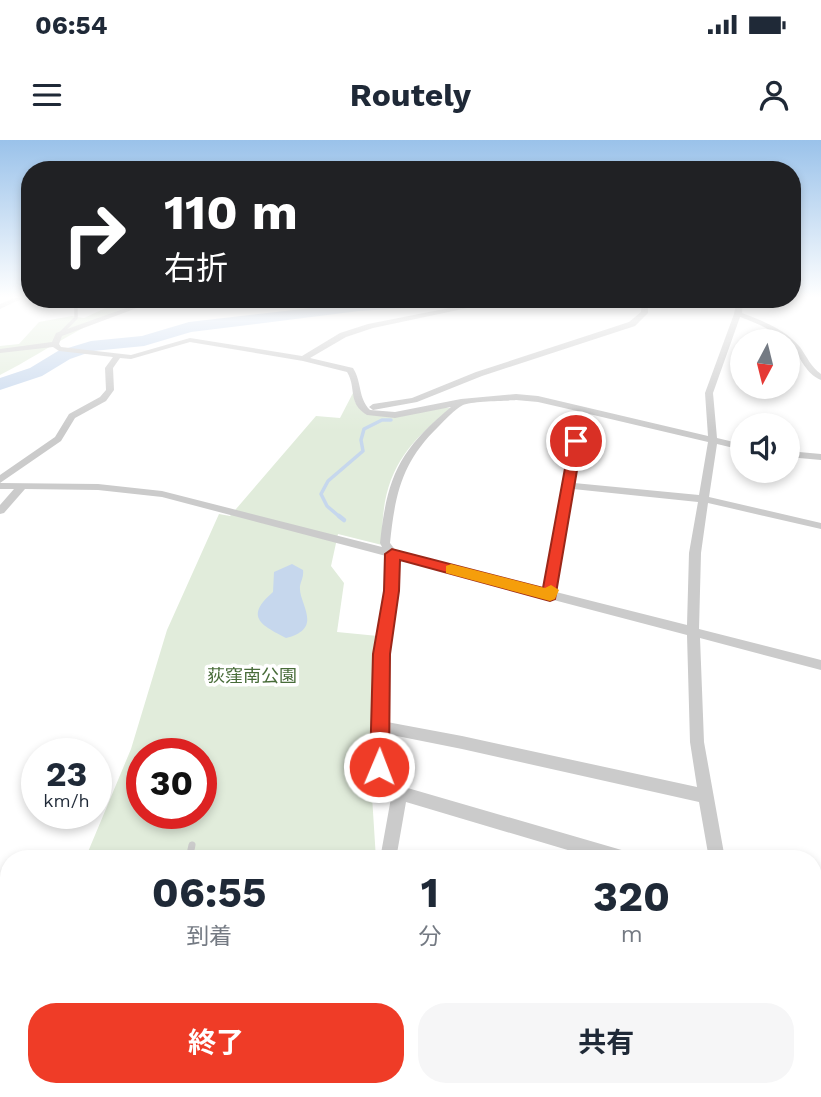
<!DOCTYPE html>
<html lang="ja">
<head>
<meta charset="utf-8">
<style>
	:root { --surface:#fff; --page:#f6f6f7; --text:#1f2937; --muted:#747a83; --accent:#ef3c27 }
	body { margin:0; font-family:"Work Sans","Noto Sans JP",sans-serif; background:var(--page); color:var(--text); height:100vh; display:flex; flex-direction:column; font-size:26px; white-space:nowrap }
	* { box-sizing:border-box; margin:0 }
	p { font-size:23px; color:var(--muted) }
	.icon { flex:none; width:38px; height:38px; fill:none; stroke:currentColor; stroke-width:2; stroke-linecap:round; stroke-linejoin:round }
	.map { position:relative; flex:1; overflow:hidden }
	.side { position:absolute; left:0px; top:710px; width:822px; height:247px; display:flex; flex-direction:column; background:var(--surface); border-radius:28px 28px 0 0; box-shadow:0 4px 10px #0003 }
	.side>* { flex:none }
	.top-card { position:absolute; left:21px; top:21px; width:780px; height:147px; border-radius:28px; box-shadow:0 4px 10px #0003; background:#202124; color:#fff; overflow:hidden }
	.needle { width:46px; rotate:187deg }
	.controls { position:absolute; left:730px; top:189px; display:grid; gap:14px }
	.controls a { display:grid; place-items:center; width:70px; height:70px; border-radius:50%; background:var(--surface); box-shadow:0 4px 10px #0003; font-size:35px }
	.speed { position:absolute; left:21px; top:598px; display:flex; gap:14px; font-size:35px; font-weight:700; text-align:center }
	.speed>* { display:grid; place-content:center; width:91px; height:91px; border-radius:50%; background:var(--surface); box-shadow:0 4px 10px #0003; line-height:1 }
	.speed small { font-size:18px; font-weight:400 }
	.speed .limit { border:10px solid #d22; background:#fff; color:#111 }
	.pin { position:absolute; display:grid; place-items:center; width:60px; height:60px; color:#fff; margin:-30px; border:4px solid #fff; border-radius:50%; box-shadow:0 2px 7px #0007 }
	.me { position:absolute; width:77px; margin:-38px; rotate:1deg; stroke-linejoin:round; filter:drop-shadow(0 0 5px #0008) }
	.turn { display:flex; align-items:center; gap:24px; height:147px; padding:0 28px; font-size:32px }
	.turn .icon { width:91px; height:91px; stroke-width:2.5 }
	.turn b { display:block; font-size:49px; line-height:60px }
	.eta { display:flex; justify-content:space-evenly; align-items:center; height:119px; text-align:center }
	.eta b { font-size:42px; font-weight:700; line-height:49px }
	.cta { display:flex; gap:14px; margin-top:auto; padding:14px 28px }
	.cta a { flex:1; height:80px; border-radius:28px; background:var(--accent); color:#fff; font-size:28px; font-weight:700; line-height:80px; text-align:center }
	.cta a+a { background:var(--page); color:var(--text) }
	.status { display:flex; justify-content:space-between; align-items:center; height:49px; padding:0 35px; background:var(--surface); direction:ltr }
	.status svg { height:19px; fill:currentColor }
	header { display:flex; justify-content:space-between; align-items:center; height:91px; padding:0 28px; background:var(--surface); font-size:32px; font-weight:700 }
	.map>svg:first-child { display:block }
	.green { fill:#e1ecdb; fill-rule:evenodd }
	.water { fill:#c6d7ed }
	.lines { fill:none; stroke-linecap:round; stroke-linejoin:round }
	.stream-far1 { stroke:#c6d7ed; stroke-width:3.5 }
	.stream { stroke:#c6d7ed; stroke-width:4.5 }
	.river { fill:#c6d7ed; fill-rule:evenodd }
	.lane-far2 { stroke:#cbcbcb; stroke-width:3.5 }
	.lane-far1 { stroke:#cbcbcb; stroke-width:7 }
	.lane { stroke:#cbcbcb; stroke-width:9 }
	.street { fill:#cbcbcb; fill-rule:evenodd }
	.route { fill:#ef3c27; stroke:#9b2719; stroke-width:2 }
	.slow { fill:#f59e0b }
	.labels { text-anchor:middle; dominant-baseline:central; stroke-width:7; stroke-linejoin:round; paint-order:stroke }
	.park-label { font-size:18px; fill:#486c39; stroke:#fff }
</style>
</head>
<body>
<div class="status"><b>06:54</b><svg viewBox="0 0 49 12"><path d="M0 12V9h3v3zM5 12V6h3v6zM10 12V3h3v9zM15 12V0h3v12zM26 1h20v11H26zM47 4h2v5h-2z"/></svg></div>
<header><svg class="icon" aria-label="menu" viewBox="0 0 24 24"><path d="M4 6h16M4 12h16M4 18h16"/></svg>Routely<svg class="icon" aria-label="person" viewBox="0 0 24 24"><circle cx="12" cy="8" r="4"/><path d="M4 21q1-7 8-7t8 7"/></svg></header>
<div class="map">
<svg width="821" height="957" viewBox="0 0 821 957">
	<rect width="100%" height="100%" fill="#fff"/>
	<path class="green" d="M152,159c-56,15 -101,50 -152,76v-29l19,-2 20,-22 33,-6 12,2 39,-18z
		M354,251l1,11 9,11 34,4 36,-9h17c-51,41 -70,70 -69,137l-44,-11 -7,32 13,17 -7,49 41,4 -6,160 4,63h-291l46,-110 36,-119 52,-116 11,2 86,-100 24,2zM142,614h59v60h-59z
		M27,948h363l1,9h-368z"/>
	<path class="water" d="M292,424l11,6c1,7 -2,10 -3,16 -2,18 25,42 -14,52 -25,-13 -42,-21 -13,-46l1,-20z"/>
	<g class="lines">
		<path class="stream-far1" d="M341,378l-14,-12 -6,-12 7,-13 35,-30 -2,-11 3,-11 18,-9h9"/>
		<path class="stream" d="M339,376l5,4"/>
		<path class="river" d="M391,159h86l-8,5 -110,7 -168,21 -47,14 -51,5 -23,8 -28,17 -42,14v-12l30,-10 28,-17 33,-10 51,-5 47,-14z"/>
		<path class="lane-far2" d="M59,195l17,-17v-12l8,-7"/>
		<path class="lane-far1" d="M189,719l3,-14"/>
		<path class="lane" d="M112,957l3,-9"/>
		<path class="street" d="M17,157h8l-25,12v-5z
			M151,159h10l-99,37 -3,8 2,3 70,8 59,-17 112,18 38,-23 28,-9 127,-25h15l-137,29 -27,9 -36,21 43,10c9,14 5,30 17,42l25,2 66,-13 55,-5 22,2 170,40 -3,-43 29,-79 3,-15h6l-1,14c21,8 43,16 58,34 7,10 11,20 21,27v6c-15,-6 -19,-21 -29,-32 -13,-15 -32,-24 -52,-31l-27,76 4,45 25,6v6l-25,-6 -8,53 112,26v6l-113,-26 -7,50 -2,76 122,31v10l-121,-32 4,104 21,117h-16l-10,-57 -237,-53 -75,-15v48l238,69 6,2 2,6h-35l-192,-57 -10,57h-16l11,-61 -17,-6 -3,-5 5,-133 9,-63 1,-35 -224,-59 -64,-7 -73,-1 -21,24 -4,1v-9l14,-16h-14v-6l98,1 64,7 220,56 -2,-4c7,-66 19,-93 71,-136l-56,11 -28,-3c-20,-12 -10,-27 -20,-43l-44,-11 -113,-19 -59,17 -11,-1 -7,10 1,22 -8,11 -31,17 -14,23 -61,42v-8l55,-38 14,-23 31,-17 6,-7 -1,-22 8,-11 -54,-6 -6,-4 -53,6v-4l52,-7 4,-9zM516,260l22,2 39,9 -13,72 -3,2 2,2 -18,102 -149,-38 -6,-8c5,-49 12,-81 48,-116 7,-7 16,-17 25,-22 8,-4 42,-4 53,-5zM585,273l123,29 -9,53 -125,-12zM573,349l125,13 -9,51 -2,72 -131,-33zM397,419l290,76 3,107 7,45 -235,-51 -75,-14 1,-68 9,-63z
			M642,159h6v14l-13,13 -153,50 -65,26 -44,8 -4,-3 4,-3 39,-6 64,-26 153,-50 12,-10z
			M788,311l33,3v6l-33,-3z
			M814,780l7,3v19l-7,-3z
			M394,948h20l2,9h-20z
			M725,948h20v9h-20z"/>
	</g>
	<linearGradient id="sky" x2="0" y2="1"><stop stop-color="#9ac2ea"/><stop offset="0.54" stop-color="#fff"/><stop offset="1" stop-color="#fff" stop-opacity="0"/></linearGradient>
	<rect width="821" height="291" fill="url(#sky)"/>
	<path class="route" d="M576,297l6,4 -27,158 -5,2 -150,-41 -1,31 -9,63 -1,113 -3,6 -7,3 -7,-3 -2,-6 3,-113 11,-63 1,-37 7,-5 151,39 27,-147z"/>
	<path class="slow" d="M451,424l94,24 6,-3 8,5 -4,9 -5,2 -104,-28v-7z"/>
	<g class="labels">
		<g class="park-label">
			<text x="252" y="535">荻窪南公園</text>
		</g>
	</g>
</svg>
<div class="controls">
<a><svg class="needle" viewBox="-14 -14 28 28"><path d="M0-13l5 13h-10z" fill="#e53935"/><path d="M0 13l5-13h-10z" fill="#747a83"/></svg></a>
<a><svg class="icon" aria-label="sound" viewBox="0 0 24 24"><path d="M4 9h4l5-4v14l-5-4H4zM17 9q2 3 0 6"/></svg></a>
</div>
<div class="speed"><div>23<small>km/h</small></div><div class="limit">30</div></div>
<div class="pin" style="left:576px;top:301px;background:#d93025"><svg class="icon" aria-label="arrive" viewBox="0 0 24 24"><path d="M6 21V4h12l-3 4 3 4H6"/></svg></div>
<svg class="me" style="left:379px;top:627px" viewBox="-20 -20 40 40"><circle r="17" fill="#ef3c27" stroke="#fff" stroke-width="3"/><path d="M0-11L8 9 0 5-8 9z" fill="#fff"/></svg>
<div class="top-card">
<div class="turn"><svg class="icon" aria-label="right" viewBox="0 0 24 24"><path d="M7 20v-9h11M14 6l5 5-5 5"/></svg><div><b>110 m</b>右折</div></div>
</div>
<section class="side">
<div class="eta">
<div><b>06:55</b><p>到着</p></div>
<div><b>1</b><p>分</p></div>
<div><b>320</b><p>m</p></div>
</div>
<div class="cta"><a>終了</a><a>共有</a></div>
</section>
</div>
</body>
</html>
